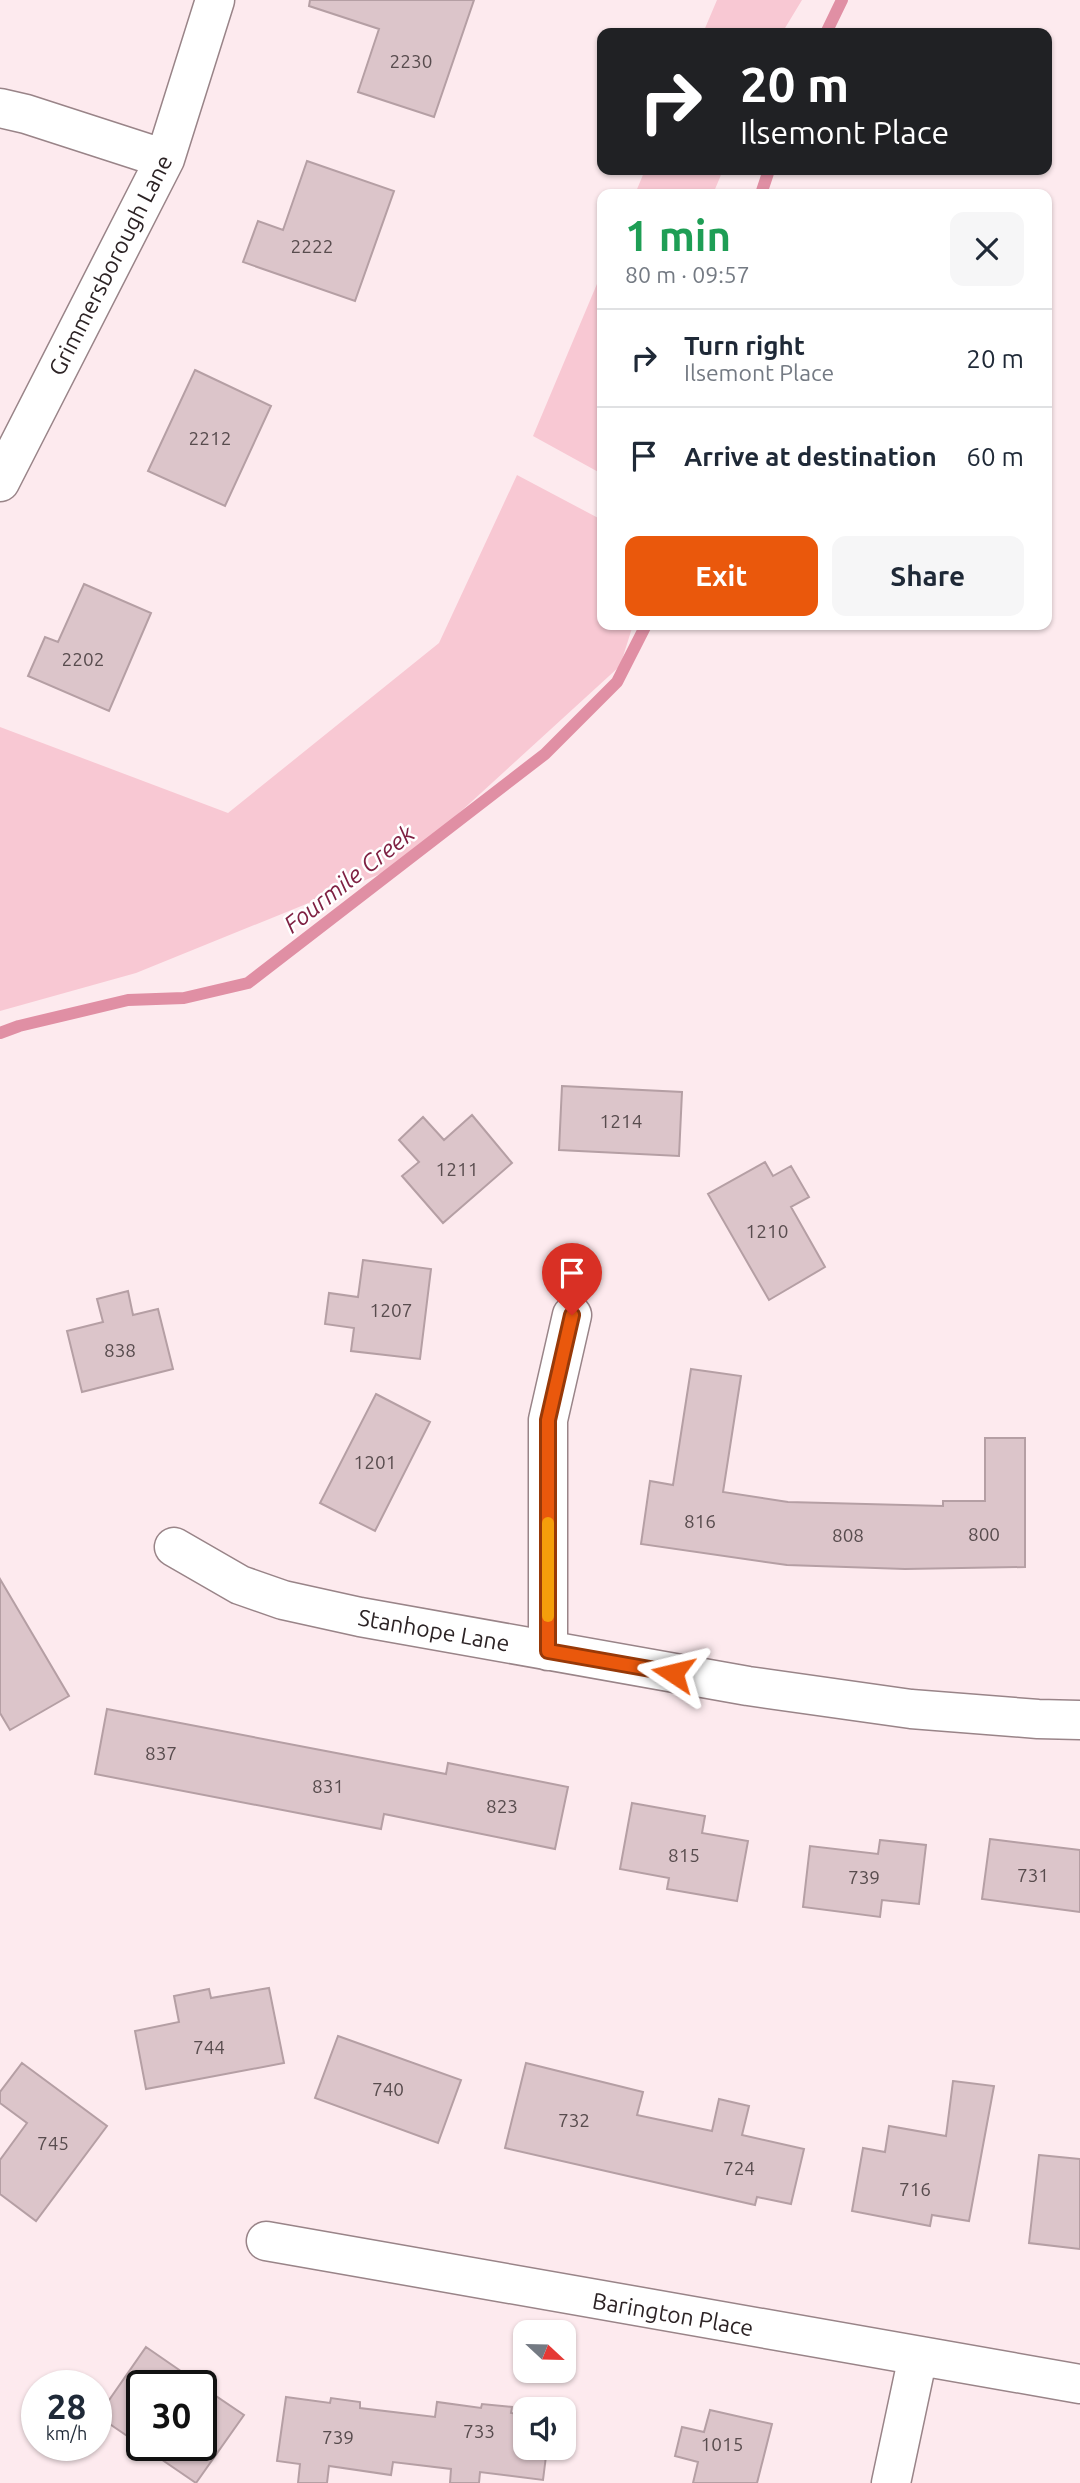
<!DOCTYPE html>
<html lang="en">
<head>
<meta charset="utf-8">
<style>
	:root { --surface:#fff; --page:#f6f6f7; --text:#1f2937; --muted:#747a83; --line:#e0e1e3; --accent:#ea580c }
	body { margin:0; font-family:Ubuntu,sans-serif; background:var(--page); color:var(--text); height:100vh; display:flex; flex-direction:column; font-size:26px; white-space:nowrap }
	* { box-sizing:border-box; margin:0 }
	p { font-size:23px; color:var(--muted) }
	.icon { flex:none; width:38px; height:38px; fill:none; stroke:currentColor; stroke-width:2; stroke-linecap:round; stroke-linejoin:round }
	.map { position:relative; flex:1; overflow:hidden }
	.panel { position:absolute; left:597px; top:189px; width:455px; height:441px; display:flex; flex-direction:column; background:var(--surface); border-radius:14px; box-shadow:0 2px 5px #0004 }
	.panel>* { flex:none }
	.guide { position:absolute; left:597px; top:28px; width:455px; height:147px; border-radius:14px; box-shadow:0 2px 5px #0004; background:#202124; color:#fff; overflow:hidden }
	.needle { width:46px; rotate:112deg }
	.tools { position:absolute; left:513px; top:2320px; display:grid; gap:14px }
	.tools a { display:grid; place-items:center; width:63px; height:63px; border-radius:14px; background:var(--surface); box-shadow:0 2px 5px #0004; font-size:35px }
	.speed { position:absolute; left:21px; top:2370px; display:flex; gap:14px; font-size:35px; font-weight:700; text-align:center }
	.speed>* { display:grid; place-content:center; width:91px; height:91px; border-radius:50%; background:var(--surface); box-shadow:0 2px 5px #0004; line-height:1 }
	.speed small { font-size:18px; font-weight:400 }
	.speed .limit { border:4px solid #111; border-radius:10px; background:#fff; color:#111 }
	.pin { position:absolute; display:grid; place-items:center; width:60px; height:60px; color:#fff; margin:-72px -30px; border-radius:50% 50% 50% 0; rotate:-45deg; box-shadow:0 0 7px #0007 }
	.pin .icon { rotate:45deg }
	.me { position:absolute; width:77px; margin:-38px; rotate:280deg; stroke-linejoin:round; filter:drop-shadow(0 0 5px #0008) }
	.turn { display:flex; align-items:center; gap:24px; height:147px; padding:0 28px; font-size:32px }
	.turn .icon { width:91px; height:91px; stroke-width:2.5 }
	.turn b { display:block; font-size:49px; line-height:60px }
	.round { display:grid; place-items:center; flex:none; width:74px; height:74px; border-radius:14px; background:var(--page) }
	.head { display:flex; align-items:center; justify-content:space-between; height:119px; padding:0 28px }
	h1 { font-size:42px; font-weight:700; line-height:52px; color:#1e9e55 }
	.primary-button { display:flex; gap:14px; margin-top:auto; padding:14px 28px }
	.primary-button a { flex:1; height:80px; border-radius:14px; background:var(--accent); color:#fff; font-size:28px; font-weight:700; line-height:80px; text-align:center }
	.primary-button a+a { background:var(--page); color:var(--text) }
	ul { padding:0; list-style:none }
	li { display:flex; align-items:center; gap:21px; height:98px; padding:0 28px; border-top:2px solid var(--line) }
	li div { flex:1 }
	li b { display:block; font-size:26px }
	li em { font-style:normal }
	.map>svg:first-child { display:block }
	.green { fill:#f8c8d3 }
	.lines { fill:none; stroke-linecap:round; stroke-linejoin:round }
	.stream { stroke:#e08fa4; stroke-width:12 }
	.building { fill:#dcc5ca; stroke:#b59fa4; stroke-width:2 }
	.minor-casing { stroke:#998488; stroke-width:41 }
	.minor { stroke:#fff; stroke-width:38 }
	.route-casing { stroke:#983908; stroke-width:18 }
	.route { stroke:#ea580c; stroke-width:12 }
	.slow { stroke:#f59e0b; stroke-width:12 }
	.labels { text-anchor:middle; dominant-baseline:central; stroke-width:5; stroke-linejoin:round; paint-order:stroke }
	.number-label { font-size:19px; fill:#584c4e }
	.street-label { font-size:23px; fill:#2c2325; stroke:#fff }
	.water-label { font-size:24px; font-style:italic; fill:#7f2143; stroke:#fff }
</style>
</head>
<body>
<div class="map">
<svg width="1080" height="2483" viewBox="0 0 1080 2483">
	<rect width="100%" height="100%" fill="#fdeaee"/>
	<path class="green" d="M717,0h85l-20,33h-79z
		M645,170h78l-10,24h-78z
		M602,272v202l-69,-38z
		M517,475l85,45v105h31l-13,41 -197,180 -38,26 -249,101 -136,38v-284l228,86 211,-170z"/>
	<g class="lines">
		<path class="stream" d="M826,33l16,-33
			M761,194l8,-24
			M0,1033l19,-7 109,-26 56,-2 64,-15 297,-229 72,-72 29,-57"/>
	</g>
	<path class="building" d="M310,0h164l-40,117 -76,-25 21,-63 -70,-23z
		M307,161l87,30 -39,110 -112,-39 15,-41 25,9z
		M195,370l76,36 -46,100 -77,-35z
		M84,584l67,29 -42,98 -81,-35 17,-39 13,5z
		M562,1086l120,6 -3,64 -120,-6z
		M472,1115l40,48 -69,60 -41,-47 17,-14 -20,-22 24,-23 21,23z
		M765,1162l8,14 18,-10 18,31 -18,10 34,60 -56,33 -61,-106z
		M363,1260l68,9 -11,90 -69,-8 3,-23 -29,-4 4,-31 29,4z
		M128,1291l5,24 25,-6 15,60 -91,23 -15,-61 36,-9 -6,-23z
		M691,1369l50,7 -18,116 65,10 155,4v-5h42v-63h40v129l-120,2 -118,-4 -146,-21 9,-63 23,4z
		M376,1394l54,28 -55,109 -55,-28z
		M0,1579l69,117 -59,34 -10,-17z
		M107,1709l339,65 2,-11 120,24 -13,62 -171,-35 -3,15 -286,-55z
		M632,1803l73,13 -3,17 46,8 -11,60 -70,-12 2,-11 -49,-9z
		M990,1839l90,11v62l-98,-13z
		M880,1840l46,5 -7,59 -37,-4 -2,17 -77,-10 7,-61 68,8z
		M269,1988l15,75 -138,26 -11,-58 44,-9 -5,-26 35,-7 2,9z
		M338,2036l123,44 -23,63 -123,-45z
		M22,2063l85,63 -71,95 -36,-27v-34l27,-37 -27,-20v-11z
		M526,2063l117,29 -6,23 75,16 7,-32 30,7 -7,29 62,14 -13,55 -34,-7 -2,8 -250,-57z
		M953,2081l41,5 -25,135 -37,-6 -2,11 -78,-15 11,-63 22,4 4,-26 57,10z
		M1039,2155l41,4v90l-51,-6z
		M146,2347l55,38h-59v60h59v-59l43,29 -48,68 -98,-67z
		M286,2397l44,6 1,-5 29,4v6l75,9 2,-15 44,6 1,-4 30,3 -1,6 14,2v33h22l-4,32 -63,-8 -1,11h-29l1,-14 -58,-7 -2,13 -62,-9 -2,17h-29l2,-19 -23,-3z
		M710,2410l62,14 -15,59h-64l5,-21 -23,-6 7,-29 22,5z"/>
	<g class="lines">
		<defs>
			<path id="minor" d="M0,108l26,6 139,45
				M0,482l165,-323 50,-159
				M174,1547l66,38 43,15 77,17 388,69 163,23 127,10 42,1
				M548,1651v-231l24,-105
				M266,2241l814,143
				M891,2483l27,-127"/>
		</defs>
		<use href="#minor" class="minor-casing"/>
		<use href="#minor" class="minor"/>
	</g>
	<g class="lines">
		<defs>
			<path id="route" d="M572,1315l-24,105v231l125,22"/>
		</defs>
		<use href="#route" class="route-casing"/>
		<use href="#route" class="route"/>
		<path class="slow" d="M548,1523v93"/>
	</g>
	<g class="labels">
		<g class="number-label">
			<text x="411" y="61">2230</text>
			<text x="312" y="246">2222</text>
			<text x="210" y="438">2212</text>
			<text x="83" y="659">2202</text>
			<text x="621" y="1121">1214</text>
			<text x="457" y="1169">1211</text>
			<text x="767" y="1231">1210</text>
			<text x="391" y="1310">1207</text>
			<text x="120" y="1350">838</text>
			<text x="375" y="1462">1201</text>
			<text x="700" y="1521">816</text>
			<text x="984" y="1534">800</text>
			<text x="848" y="1535">808</text>
			<text x="161" y="1753">837</text>
			<text x="328" y="1786">831</text>
			<text x="502" y="1806">823</text>
			<text x="684" y="1855">815</text>
			<text x="1033" y="1875">731</text>
			<text x="864" y="1877">739</text>
			<text x="209" y="2047">744</text>
			<text x="388" y="2089">740</text>
			<text x="574" y="2120">732</text>
			<text x="53" y="2143">745</text>
			<text x="739" y="2168">724</text>
			<text x="915" y="2189">716</text>
			<text x="479" y="2431">733</text>
			<text x="338" y="2437">739</text>
			<text x="722" y="2444">1015</text>
		</g>
		<g class="street-label">
			<text transform="translate(110 265) rotate(-63)">Grimmersborough Lane</text>
			<text transform="translate(434 1630) rotate(10)">Stanhope Lane</text>
			<text transform="translate(673 2314) rotate(10)">Barington Place</text>
		</g>
		<g class="water-label">
			<text transform="translate(349 879) rotate(-38)">Fourmile Creek</text>
		</g>
	</g>
</svg>
<div class="tools">
<a><svg class="needle" viewBox="-14 -14 28 28"><path d="M0-13l5 13h-10z" fill="#e53935"/><path d="M0 13l5-13h-10z" fill="#747a83"/></svg></a>
<a><svg class="icon" aria-label="sound" viewBox="0 0 24 24"><path d="M4 9h4l5-4v14l-5-4H4zM17 9q2 3 0 6"/></svg></a>
</div>
<div class="speed"><div>28<small>km/h</small></div><div class="limit">30</div></div>
<div class="pin" style="left:572px;top:1315px;background:#d93025"><svg class="icon" aria-label="arrive" viewBox="0 0 24 24"><path d="M6 21V4h12l-3 4 3 4H6"/></svg></div>
<svg class="me" style="left:673px;top:1673px" viewBox="-20 -20 40 40"><path d="M0-17L14 15 0 8-14 15z" fill="#ea580c" stroke="#fff" stroke-width="4"/></svg>
<div class="guide">
<div class="turn"><svg class="icon" aria-label="right" viewBox="0 0 24 24"><path d="M7 20v-9h11M14 6l5 5-5 5"/></svg><div><b>20 m</b>Ilsemont Place</div></div>
</div>
<section class="panel">
<div class="head"><div><h1>1 min</h1><p>80 m · 09:57</p></div><a class="round"><svg class="icon" aria-label="close" viewBox="0 0 24 24"><path d="M6 6l12 12M18 6L6 18"/></svg></a></div>
<ul>
<li><svg class="icon" aria-label="right" viewBox="0 0 24 24"><path d="M7 20v-9h11M14 6l5 5-5 5"/></svg><div><b>Turn right</b><p>Ilsemont Place</p></div><em>20 m</em></li>
<li><svg class="icon" aria-label="arrive" viewBox="0 0 24 24"><path d="M6 21V4h12l-3 4 3 4H6"/></svg><div><b>Arrive at destination</b></div><em>60 m</em></li>
</ul>
<div class="primary-button"><a>Exit</a><a>Share</a></div>
</section>
</div>
</body>
</html>
